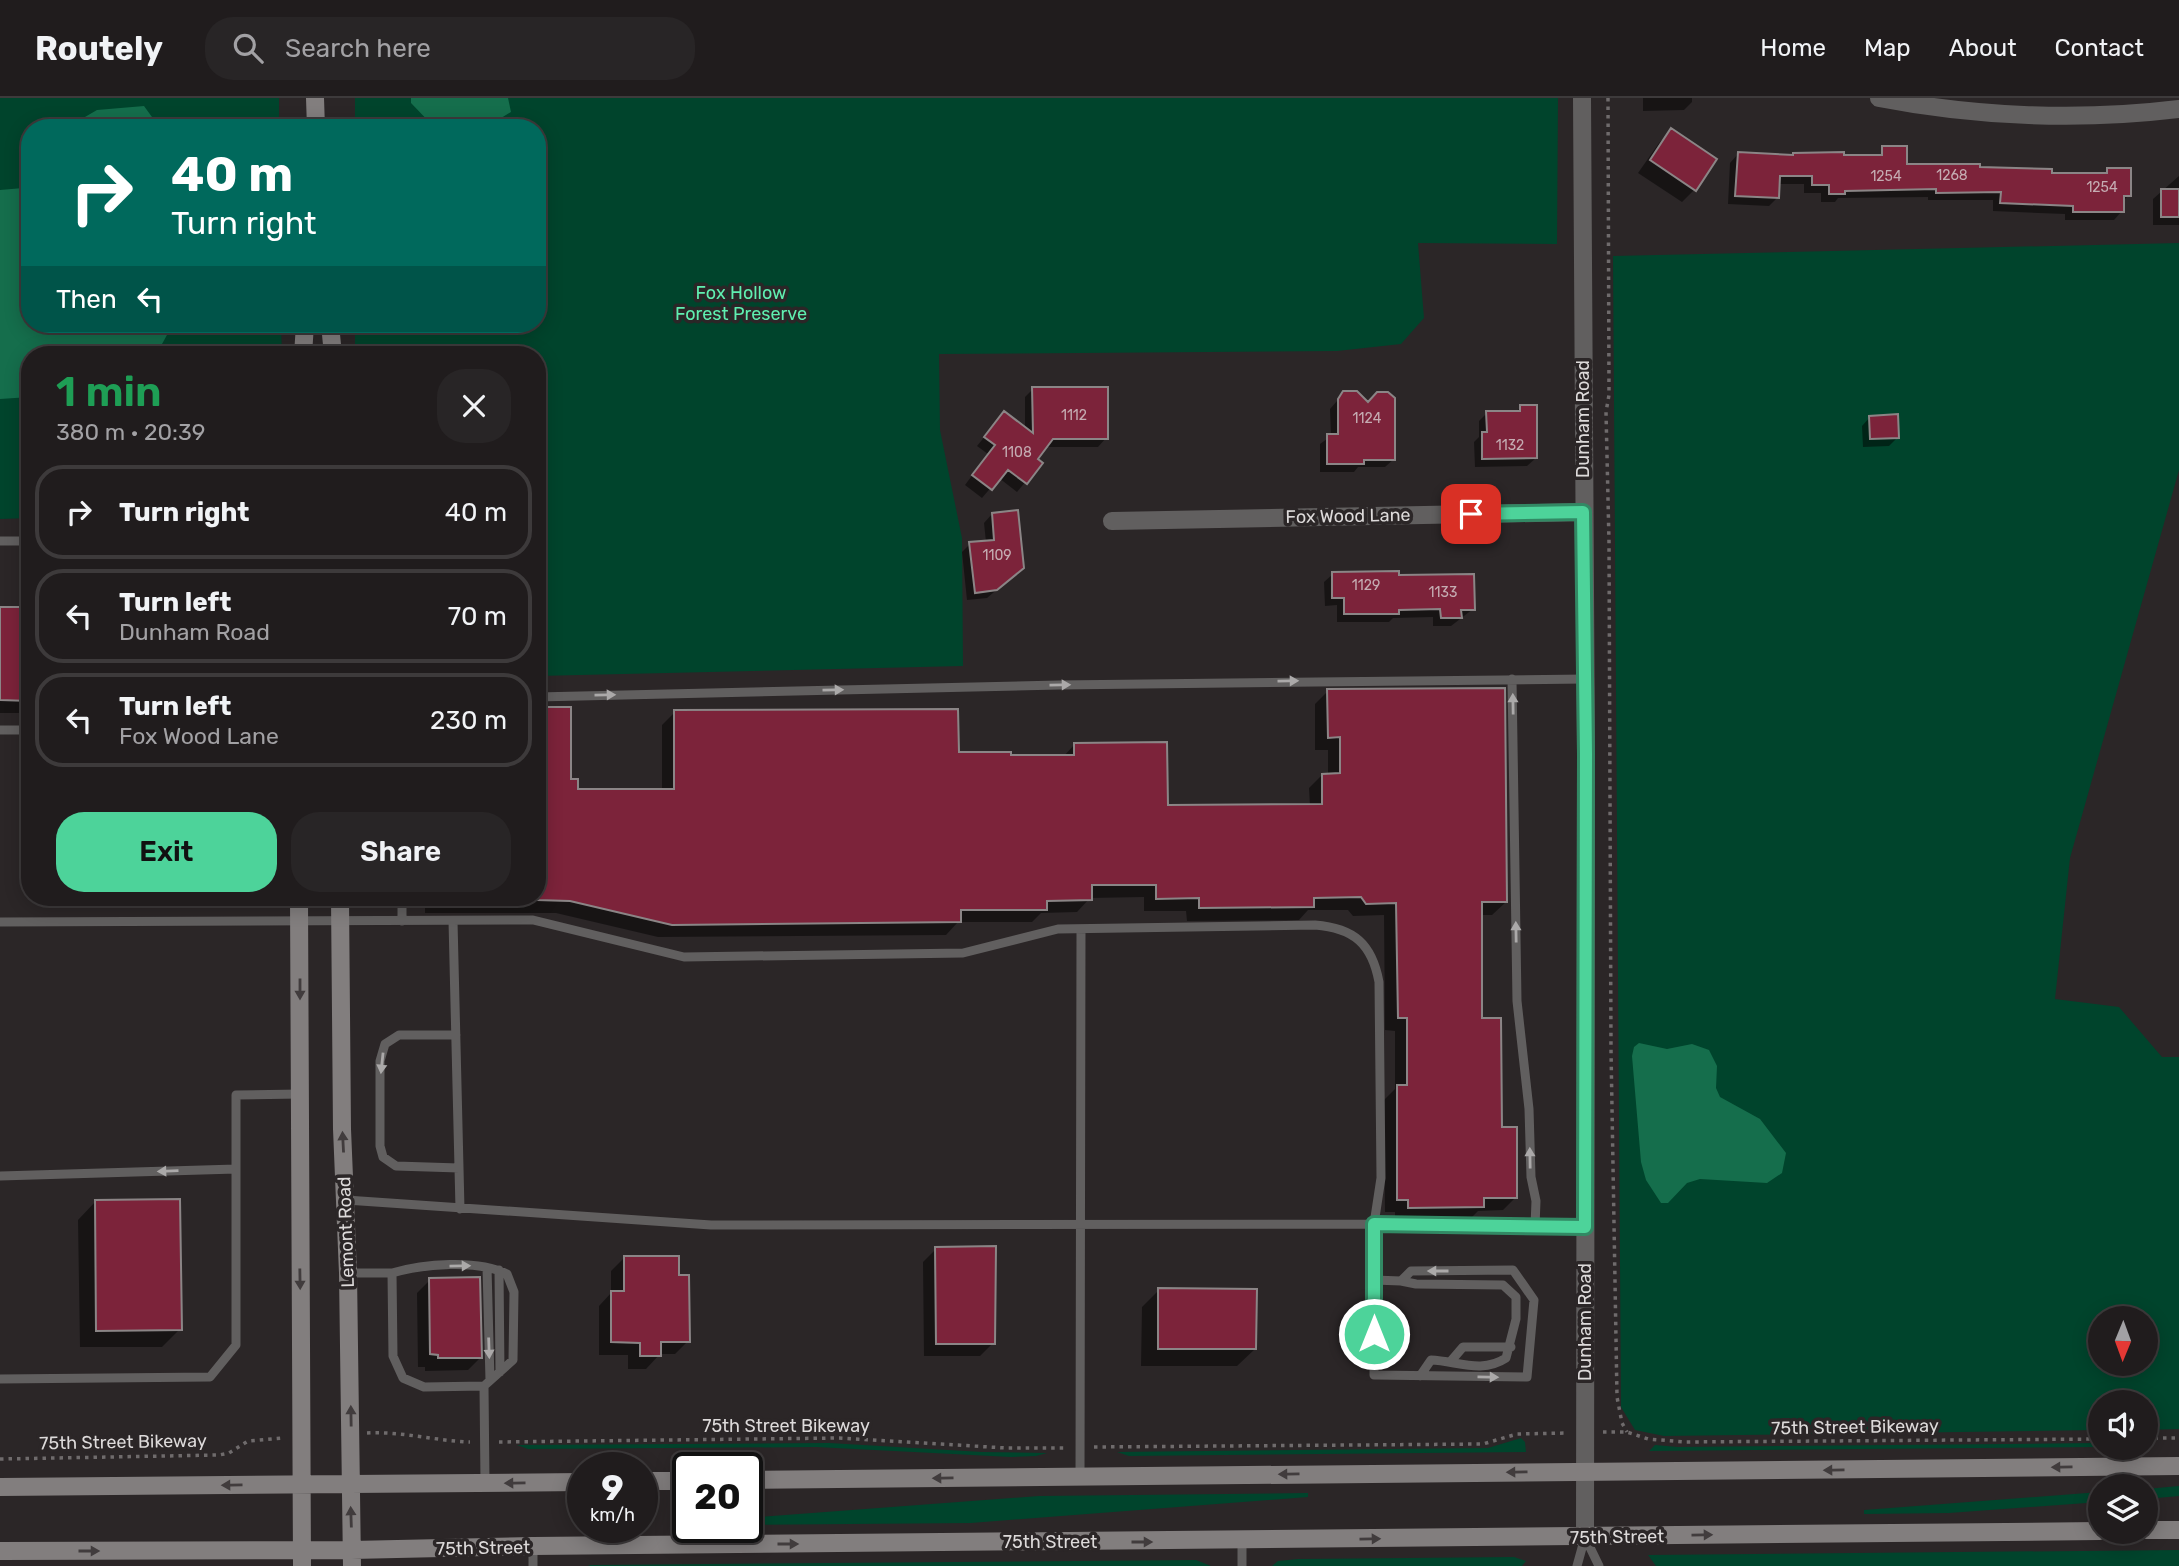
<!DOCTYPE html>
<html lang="en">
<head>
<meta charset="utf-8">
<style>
	:root { --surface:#201c1d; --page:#282526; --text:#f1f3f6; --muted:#a2a1a4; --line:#3d3a3b; --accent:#4dd39a }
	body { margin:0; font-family:Rubik,sans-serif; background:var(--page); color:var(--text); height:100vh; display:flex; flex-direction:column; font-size:26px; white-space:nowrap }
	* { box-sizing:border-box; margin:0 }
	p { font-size:23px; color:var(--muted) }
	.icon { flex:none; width:38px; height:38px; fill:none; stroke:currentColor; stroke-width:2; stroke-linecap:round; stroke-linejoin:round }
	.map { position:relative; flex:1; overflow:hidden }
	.details { position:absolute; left:21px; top:248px; width:525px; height:560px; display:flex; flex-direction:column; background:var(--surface); border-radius:28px; box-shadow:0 4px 18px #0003,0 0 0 2px var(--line) }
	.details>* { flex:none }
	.guide { position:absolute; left:21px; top:21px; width:525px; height:214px; border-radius:28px; box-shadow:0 4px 18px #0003,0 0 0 2px var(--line); background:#00695c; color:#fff; overflow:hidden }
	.needle { width:46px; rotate:181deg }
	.buttons { position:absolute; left:2088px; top:1208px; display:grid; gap:14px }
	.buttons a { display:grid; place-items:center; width:70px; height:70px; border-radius:50%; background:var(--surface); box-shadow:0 4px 18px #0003,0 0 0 2px var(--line); font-size:35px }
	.speed { position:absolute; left:567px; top:1354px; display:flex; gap:14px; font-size:35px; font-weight:700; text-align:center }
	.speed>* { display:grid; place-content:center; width:91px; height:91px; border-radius:50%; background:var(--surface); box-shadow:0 4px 18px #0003,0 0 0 2px var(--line); line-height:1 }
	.speed small { font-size:18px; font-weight:400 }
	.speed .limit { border:4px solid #111; border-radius:10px; background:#fff; color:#111 }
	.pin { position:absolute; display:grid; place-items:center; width:60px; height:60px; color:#fff; margin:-30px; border-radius:14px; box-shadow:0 4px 10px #0006 }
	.me { position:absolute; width:77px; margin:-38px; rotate:0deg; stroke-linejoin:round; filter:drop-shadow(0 0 5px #0008) }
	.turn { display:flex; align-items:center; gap:24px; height:147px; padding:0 35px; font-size:32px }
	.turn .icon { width:91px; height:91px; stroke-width:2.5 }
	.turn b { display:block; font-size:49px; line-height:60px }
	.then { display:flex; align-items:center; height:66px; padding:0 35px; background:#0003; gap:14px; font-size:26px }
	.round { display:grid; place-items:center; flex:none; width:74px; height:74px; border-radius:28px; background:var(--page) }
	.overview { display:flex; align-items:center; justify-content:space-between; height:119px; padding:0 35px }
	h1 { font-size:42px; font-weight:600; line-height:52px; color:#1e9e55 }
	.action { display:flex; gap:14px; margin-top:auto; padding:14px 35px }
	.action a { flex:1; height:80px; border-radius:28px; background:var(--accent); color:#111; font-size:28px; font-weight:600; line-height:80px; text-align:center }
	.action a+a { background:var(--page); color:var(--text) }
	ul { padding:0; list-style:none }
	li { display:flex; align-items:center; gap:21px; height:94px; margin:0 14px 10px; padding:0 21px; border:4px solid var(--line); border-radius:28px }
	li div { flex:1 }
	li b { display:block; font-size:26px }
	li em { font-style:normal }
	header { display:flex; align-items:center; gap:42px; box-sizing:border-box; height:98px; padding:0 35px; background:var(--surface); border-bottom:2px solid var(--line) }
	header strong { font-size:33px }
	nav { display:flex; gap:38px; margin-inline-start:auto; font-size:24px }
	.search { width:490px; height:63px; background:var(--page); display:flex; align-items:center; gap:18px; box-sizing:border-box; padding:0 24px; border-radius:28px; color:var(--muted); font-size:26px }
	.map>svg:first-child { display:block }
	.green { fill:#00442c; fill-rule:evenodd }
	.water { fill:#156e4c }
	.shadow { fill:#0007 }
	.building { fill:#7c233a; stroke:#8b8586; stroke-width:2 }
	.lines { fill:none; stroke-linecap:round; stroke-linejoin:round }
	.path { stroke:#6f6b6c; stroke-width:3.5; stroke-dasharray:3.5 5; stroke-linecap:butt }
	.service { stroke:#615f5f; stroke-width:9 }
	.minor { stroke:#615f5f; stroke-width:18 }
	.secondary { stroke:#827e7e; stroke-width:18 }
	.oneway { fill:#aba9a9 }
	.oneway2 { fill:#413c3d }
	.route-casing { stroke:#328964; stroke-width:18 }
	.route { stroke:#4dd39a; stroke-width:12 }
	.labels { text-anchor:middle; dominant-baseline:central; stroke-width:7; stroke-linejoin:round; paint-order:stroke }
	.number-label { font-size:14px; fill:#c5acb2 }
	.park-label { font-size:18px; fill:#5fefb0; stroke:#2b2627 }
	.street-label { font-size:18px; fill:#dddada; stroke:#2b2627 }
</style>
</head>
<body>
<header>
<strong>Routely</strong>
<div class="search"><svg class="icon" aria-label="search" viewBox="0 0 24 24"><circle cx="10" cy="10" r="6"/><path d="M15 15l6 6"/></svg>Search here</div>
<nav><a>Home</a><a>Map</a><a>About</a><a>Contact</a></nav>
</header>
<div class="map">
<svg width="2179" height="1468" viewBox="0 0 2179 1468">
	<rect width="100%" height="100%" fill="#2b2627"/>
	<path class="green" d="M0,0h279v30h-249v196h251l1,31h-252v163l-30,1z
		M355,0h1203l-1,146 -139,-1 6,75 -23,26 -64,7 -398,3 1,76 22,108 1,128 -426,10v-321h-182v-31h182v-196h-182z
		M2179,145v227l-109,388 -15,141 64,8 43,50h17v372l-33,1v-28h-46v28l-436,6 -29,-6 -14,-23 -8,-1151zM2100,1220h46v45h-46z
		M1521,1340l4,4 1,10 -397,4 -12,-4 371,-4z
		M829,1345l153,9 65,1 -11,3 -25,1 -195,-10 -288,2 -11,-4z
		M2100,1345v4l-451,4 6,-6 23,2z
		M2179,1388v10l-33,3v-10z
		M2100,1394v10l-151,11 -85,1v-4z
		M1308,1395v4l-337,26 -224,2v-7l292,-22z
		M2179,1452v16h-523l-8,-11z
		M1514,1459l12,4 -4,5h-250l6,-5 20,-2z
		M1196,1462l15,6h-623l2,-1z"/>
	<path class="water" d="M411,0h97l3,14 -26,16h-50l-24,-25z
		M144,8l16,22h-94l31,-18z
		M30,83v143h143l-17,31h-126v42l-30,2v-209l23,-2z
		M1639,945l28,6 25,-5 17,6 8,16 -1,22 4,9 40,22 26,34 -4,20 -15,10 -67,-4 -13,4 -19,20h-7l-15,-23 -5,-18 -9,-106 2,-9z"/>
	<path class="shadow" d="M1643,0h49v4l-8,8 -41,1z
		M1672,32l23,59 -13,13 -44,-29 21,-30z
		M1738,56l105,3 63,9 73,2 71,7h53l5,-5 21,25 -7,7v9l-8,9h-49v-6l-72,-3v-11h-65v-3l-90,1 -3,4h-14v-9h-17v-9h-26v13l-9,9 -41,-2 2,-41z
		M2179,78v49h-26v-26z
		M1033,291l73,49 -8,9h-53l-10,12 6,4 -24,29 -18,-14 -17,20 -17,-13 23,-31 -11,-8 27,-33 21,16v-32z
		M1344,295l23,11 27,55 -9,8h-27l-4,5h-34v-28l11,-8 -1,-27z
		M1521,309l15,51 -9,8 -52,1 -1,-25 5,-5v-16l8,-8h28z
		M1870,319l27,21 -8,8 -26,1 -1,-21z
		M992,416l21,62 -26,22 -20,2 -5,-48 8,-8 16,-2 -2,-19z
		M1333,476l64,3 76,32 -22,17h-18v-9l-40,1 -4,4h-52v-17l-12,1 -1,-24z
		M0,510l30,1v104h-30z
		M1328,593l178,211 -14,13h-12l1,104 19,110 16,68 -13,13 -25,1 -9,9h-74v-8h-10l-1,-112 11,-11v-58l-10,-1 -1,-115 -31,1 -5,-6h-40l-9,10 -112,1 -1,-10h-42v-14l-54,1 -13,14 -36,1 -9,9h-74l-12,13 -288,2 -102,-24h-131v-8h-10v-7h122l32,-117 8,10h85v-66l13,-13 282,42 52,3h54l11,-12 92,62 144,-1 -1,-18 13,-13h6v-25h-13v-46z
		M95,1104l85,127 -18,18h-82l-2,-127z
		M936,1151l57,94 -13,13h-56l-1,-94z
		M624,1160l53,19 11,64 -13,13h-15l-14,15h-18v-14h-29v-49l12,-13v-22z
		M430,1182l51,77 -13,13 -43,1v-4h-7l-1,-74z
		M1159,1192l96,59 -18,17h-96l1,-59z"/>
	<path class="building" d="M1671,30l46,31 -21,32 -46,-31z
		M1882,48h25v18h73v3l72,2v4h55v-5h24v28h-7v16h-51v-6l-73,-3 1,-11 -65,1v-4l-91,2v3h-16v-9h-17v-9h-32l-1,22 -44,-2 3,-44 55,3v-2l51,-1v3h38z
		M2161,91h18v28h-18z
		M1032,289h76v52h-55l-15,20 5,4 -16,21 -19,-14 -16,20 -20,-15 23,-30 -11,-8 20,-26 29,22z
		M1343,293h14l11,11 9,-10h11l7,6v62h-31v4h-37v-30h11v-35z
		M1520,307h17v53l-55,1v-27h5l-1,-21h34z
		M1898,316l1,24 -29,1 -1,-23z
		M1018,412l6,58 -27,22 -22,3 -6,-51 25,-2 -2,-27z
		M1399,473v4l75,-1 1,36h-14l1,8h-21l-1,-9 -41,1v4h-55v-16h-12v-26z
		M0,509h30v94l-30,-1z
		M1505,590l2,214h-25v116h19l1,109h15v71h-33v9l-76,1v-8h-11v-115h10v-67h-9l-2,-115 -30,1 -5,-7 -47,1v9l-115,1v-10l-43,1v-14h-64v15l-45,1v9h-86v12l-289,3 -102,-24 -33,-1v-193h34v72h7v10h96v-79l284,-1 1,43h52v3h63v-12l93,-1 1,63 154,-1v-30l18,-1v-36l-12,1 -1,-49z
		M180,1101l2,131 -86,1 -1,-131z
		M996,1148l-1,98h-59l-1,-97z
		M624,1158h55v19h10l1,67h-29v14h-21v-13l-29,-1v-51h13z
		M480,1179l2,81h-44v-3l-8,-1 -1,-76z
		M1158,1190l99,1 -1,60h-98z"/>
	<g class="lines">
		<path class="path" d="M1608,0l1,297 -3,17 3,130 2,508 6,347 5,26 5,9
			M1603,1334h24l21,7 37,3 415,-3
			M367,1335c34,-2 69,8 103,9
			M2146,1340h33
			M499,1344l340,-4 167,10h59
			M1094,1349l389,-3 34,-10 50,-1
			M0,1361l219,-4 10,-2 19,-12 34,-3"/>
		<path class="service" d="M0,443h30
			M1512,581l5,322 12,108 2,68 5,24 -1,25
			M537,599l522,-12 526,-6
			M0,632h30
			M402,800v23
			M453,823l7,288
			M0,824l533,-2 151,37 279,-4 95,-24 257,-4c39,3 57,19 64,57l2,196 -7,46v151l153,2 7,-77 -21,-30 -102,1 -10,10 -27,-1
			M456,937h-57l-14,9 -5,17v85l3,11 13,9 63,2
			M0,1078l236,-7
			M346,1102l365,25 663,-1 211,3
			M487,1170l3,112
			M499,1172l1,102
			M348,1175h44l1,83 10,22 21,9 60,-1 1,97
			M392,1175c31,-9 85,-14 115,1l7,18 -1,68 -29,26
			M1401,1183l15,3 87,1 13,12v22l-10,39c-24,16 -49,3 -75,2l-11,16
			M1451,1263l12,-14h48
			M0,1281l210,-2 26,-32v-250l64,-1
			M1080,1379l1,-548
			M1585,1439l14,29
			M1242,1443v25
			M533,1448v20
			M1577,1468l8,-29"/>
		<path class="minor" d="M1582,0l4,656 -1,783
			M1879,0c97,19 202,23 300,11
			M1112,423l471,-9"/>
		<path class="secondary" d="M315,0l1,30
			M330,226l3,31
			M303,257l2,-31
			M299,800l3,668
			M340,800l2,231 6,144 4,293
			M747,1382l1432,-14
			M642,1383h46
			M0,1389l583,-5
			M2146,1432h33
			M0,1453l352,-1 181,-4 1567,-15"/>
	</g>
	<defs><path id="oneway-solid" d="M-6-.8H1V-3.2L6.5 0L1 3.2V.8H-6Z" transform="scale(1.75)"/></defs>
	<g class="oneway">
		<use href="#oneway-solid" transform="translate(1288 583) rotate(-1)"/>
		<use href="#oneway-solid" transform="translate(1060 587) rotate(-1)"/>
		<use href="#oneway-solid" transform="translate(833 592) rotate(-1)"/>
		<use href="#oneway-solid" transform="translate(605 597) rotate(-1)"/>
		<use href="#oneway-solid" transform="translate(1513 606) rotate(-91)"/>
		<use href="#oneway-solid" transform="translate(1516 834) rotate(-91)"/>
		<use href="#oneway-solid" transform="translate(382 965) rotate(96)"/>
		<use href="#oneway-solid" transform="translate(1530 1060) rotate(-91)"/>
		<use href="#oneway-solid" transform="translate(168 1073) rotate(178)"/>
		<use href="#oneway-solid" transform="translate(460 1168) rotate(-1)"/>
		<use href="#oneway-solid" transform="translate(1438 1173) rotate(180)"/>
		<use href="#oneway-solid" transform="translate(489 1250) rotate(88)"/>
		<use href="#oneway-solid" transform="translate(1488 1279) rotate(1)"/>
	</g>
	<g class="oneway2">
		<use href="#oneway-solid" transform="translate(300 891) rotate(90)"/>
		<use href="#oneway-solid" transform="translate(343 1044) rotate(-93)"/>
		<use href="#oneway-solid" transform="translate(300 1181) rotate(89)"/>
		<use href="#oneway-solid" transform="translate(351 1318) rotate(-91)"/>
		<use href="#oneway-solid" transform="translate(2062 1369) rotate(179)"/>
		<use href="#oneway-solid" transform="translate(1834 1372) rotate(179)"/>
		<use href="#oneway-solid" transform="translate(1517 1374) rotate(179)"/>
		<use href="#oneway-solid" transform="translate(1289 1376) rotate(179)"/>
		<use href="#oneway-solid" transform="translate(943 1380) rotate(179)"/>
		<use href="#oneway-solid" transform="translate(515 1385) rotate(179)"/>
		<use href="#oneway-solid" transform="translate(232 1387) rotate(179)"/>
		<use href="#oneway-solid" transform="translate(351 1419) rotate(-92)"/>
		<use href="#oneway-solid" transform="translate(1702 1437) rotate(-1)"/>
		<use href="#oneway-solid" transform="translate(1370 1441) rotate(-1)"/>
		<use href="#oneway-solid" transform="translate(1142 1444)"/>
		<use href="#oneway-solid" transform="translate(788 1446)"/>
		<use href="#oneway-solid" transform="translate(89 1453)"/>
	</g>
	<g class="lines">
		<defs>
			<path id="route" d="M1374,1236v-110l211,3 1,-473 -3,-242 -112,2"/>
		</defs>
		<use href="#route" class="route-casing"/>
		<use href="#route" class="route"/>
	</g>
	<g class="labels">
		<g class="number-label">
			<text x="1952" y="77">1268</text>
			<text x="1886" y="78">1254</text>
			<text x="2102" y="89">1254</text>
			<text x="1074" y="317">1112</text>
			<text x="1367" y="320">1124</text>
			<text x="1510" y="347">1132</text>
			<text x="1017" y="354">1108</text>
			<text x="997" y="457">1109</text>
			<text x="1366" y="487">1129</text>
			<text x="1443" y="494">1133</text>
		</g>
		<g class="park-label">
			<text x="741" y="195">Fox Hollow<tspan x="741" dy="21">Forest Preserve</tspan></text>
		</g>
		<g class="street-label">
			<text transform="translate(1583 321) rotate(-90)">Dunham Road</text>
			<text transform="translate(1348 418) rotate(-1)">Fox Wood Lane</text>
			<text transform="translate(346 1134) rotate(-92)">Lemont Road</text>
			<text transform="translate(1585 1224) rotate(-90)">Dunham Road</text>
			<text x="786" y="1328">75th Street Bikeway</text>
			<text transform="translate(1855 1329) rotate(-1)">75th Street Bikeway</text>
			<text transform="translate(123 1344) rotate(-1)">75th Street Bikeway</text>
			<text transform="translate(1617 1439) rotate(-1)">75th Street</text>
			<text x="1050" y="1444">75th Street</text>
			<text transform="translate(483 1450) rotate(-1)">75th Street</text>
		</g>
	</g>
</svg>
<div class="buttons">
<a><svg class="needle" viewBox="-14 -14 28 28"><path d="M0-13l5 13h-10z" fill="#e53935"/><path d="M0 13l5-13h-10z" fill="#a2a1a4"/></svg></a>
<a><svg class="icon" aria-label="sound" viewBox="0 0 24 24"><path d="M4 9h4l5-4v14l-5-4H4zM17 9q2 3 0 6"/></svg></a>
<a><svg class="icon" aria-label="layers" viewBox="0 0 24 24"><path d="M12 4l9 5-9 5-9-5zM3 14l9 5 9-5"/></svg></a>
</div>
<div class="speed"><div>9<small>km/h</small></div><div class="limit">20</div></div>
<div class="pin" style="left:1471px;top:416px;background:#d93025"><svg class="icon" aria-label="arrive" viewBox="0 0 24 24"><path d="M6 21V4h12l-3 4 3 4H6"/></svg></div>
<svg class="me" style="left:1374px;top:1236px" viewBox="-20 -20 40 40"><circle r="17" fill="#4dd39a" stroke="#fff" stroke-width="3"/><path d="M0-11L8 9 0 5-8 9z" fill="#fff"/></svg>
<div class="guide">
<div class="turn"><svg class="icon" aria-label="right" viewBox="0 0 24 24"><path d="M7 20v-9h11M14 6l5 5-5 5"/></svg><div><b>40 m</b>Turn right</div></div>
<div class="then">Then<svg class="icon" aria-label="left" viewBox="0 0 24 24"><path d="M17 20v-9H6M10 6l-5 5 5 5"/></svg></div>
</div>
<section class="details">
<div class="overview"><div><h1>1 min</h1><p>380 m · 20:39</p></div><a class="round"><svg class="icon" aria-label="close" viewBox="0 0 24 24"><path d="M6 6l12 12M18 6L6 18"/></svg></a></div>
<ul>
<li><svg class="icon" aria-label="right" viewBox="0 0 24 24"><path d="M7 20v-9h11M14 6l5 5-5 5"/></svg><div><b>Turn right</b></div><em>40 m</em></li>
<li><svg class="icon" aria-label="left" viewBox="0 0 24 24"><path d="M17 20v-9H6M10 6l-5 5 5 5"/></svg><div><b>Turn left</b><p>Dunham Road</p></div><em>70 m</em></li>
<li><svg class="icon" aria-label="left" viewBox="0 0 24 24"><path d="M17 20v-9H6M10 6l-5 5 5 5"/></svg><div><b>Turn left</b><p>Fox Wood Lane</p></div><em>230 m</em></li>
</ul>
<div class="action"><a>Exit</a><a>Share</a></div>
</section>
</div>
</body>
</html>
